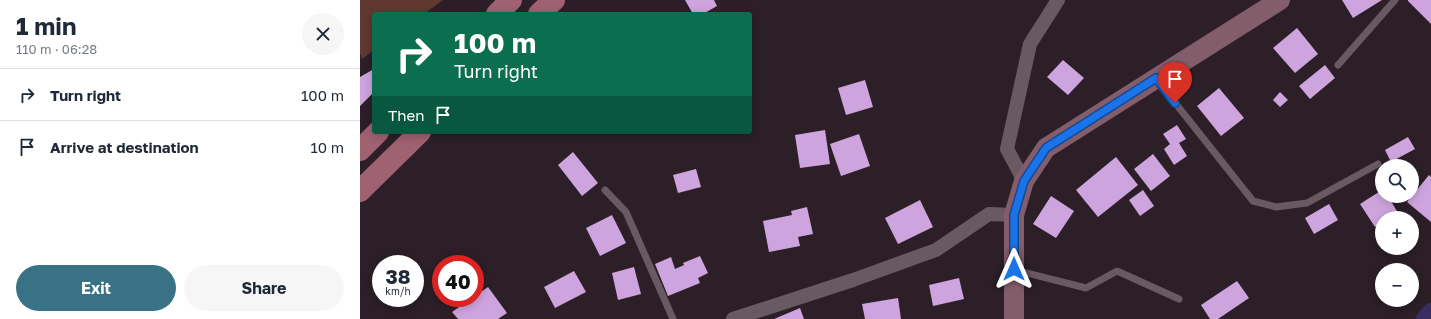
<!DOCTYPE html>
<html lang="en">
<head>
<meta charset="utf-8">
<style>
	:root { --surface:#fff; --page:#f6f6f7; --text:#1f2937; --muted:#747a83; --line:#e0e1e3; --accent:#397185 }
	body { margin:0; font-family:"Golos Text",sans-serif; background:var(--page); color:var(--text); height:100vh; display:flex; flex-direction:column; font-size:15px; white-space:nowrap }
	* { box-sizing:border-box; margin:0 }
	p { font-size:13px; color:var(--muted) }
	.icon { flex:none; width:22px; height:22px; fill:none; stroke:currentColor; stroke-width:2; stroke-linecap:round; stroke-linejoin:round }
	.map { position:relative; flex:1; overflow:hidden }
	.drawer { display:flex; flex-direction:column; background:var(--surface); width:360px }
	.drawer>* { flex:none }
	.top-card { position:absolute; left:12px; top:12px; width:380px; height:122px; border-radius:4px; box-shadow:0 2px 10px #0003; background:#0b6e4f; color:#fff; overflow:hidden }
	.tools { position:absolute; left:1015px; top:159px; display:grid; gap:8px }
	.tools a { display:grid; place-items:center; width:44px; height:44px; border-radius:50%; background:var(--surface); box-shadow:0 2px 10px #0003; font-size:20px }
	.speed { position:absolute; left:12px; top:255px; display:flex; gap:8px; font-size:20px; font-weight:700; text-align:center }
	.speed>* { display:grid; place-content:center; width:52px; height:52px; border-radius:50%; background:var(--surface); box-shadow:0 2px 10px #0003; line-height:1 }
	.speed small { font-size:10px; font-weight:400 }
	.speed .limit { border:6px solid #d22; background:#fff; color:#111 }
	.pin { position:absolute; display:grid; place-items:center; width:34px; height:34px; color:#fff; margin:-41px -17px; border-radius:50% 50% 50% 0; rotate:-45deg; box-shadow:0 0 4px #0007 }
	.pin .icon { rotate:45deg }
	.me { position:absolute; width:44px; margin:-22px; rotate:0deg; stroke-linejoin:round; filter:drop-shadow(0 0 3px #0008) }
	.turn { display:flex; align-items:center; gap:14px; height:84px; padding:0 16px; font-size:18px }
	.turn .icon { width:52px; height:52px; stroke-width:2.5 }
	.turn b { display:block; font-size:28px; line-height:34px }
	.then { display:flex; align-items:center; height:38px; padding:0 16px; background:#0003; gap:8px; font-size:15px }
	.round { display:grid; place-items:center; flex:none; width:42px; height:42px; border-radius:21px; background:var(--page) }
	.headline { display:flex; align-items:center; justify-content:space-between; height:68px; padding:0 16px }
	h1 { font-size:24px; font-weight:700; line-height:30px }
	.button { display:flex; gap:8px; margin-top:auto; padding:8px 16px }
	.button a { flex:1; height:46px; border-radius:24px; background:var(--accent); color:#fff; font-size:16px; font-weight:700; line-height:46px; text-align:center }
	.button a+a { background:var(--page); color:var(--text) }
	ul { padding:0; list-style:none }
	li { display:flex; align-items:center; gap:12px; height:52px; padding:0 16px; border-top:1px solid var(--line) }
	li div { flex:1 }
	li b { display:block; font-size:15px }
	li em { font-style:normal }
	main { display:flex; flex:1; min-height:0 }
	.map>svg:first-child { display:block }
	.green { fill:#603830 }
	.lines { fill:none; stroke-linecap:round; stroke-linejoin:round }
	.canal { stroke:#392c63; stroke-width:18 }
	.building { fill:#cea4de }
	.lane { stroke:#685962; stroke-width:7 }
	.street { stroke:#685962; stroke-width:14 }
	.secondary { stroke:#845d6a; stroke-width:20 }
	.primary { stroke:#a06172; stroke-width:22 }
	.route-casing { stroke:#114b97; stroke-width:10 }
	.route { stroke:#1a73e8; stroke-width:7 }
</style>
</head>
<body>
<main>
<section class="drawer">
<div class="headline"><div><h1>1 min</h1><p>110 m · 06:28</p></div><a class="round"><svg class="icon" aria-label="close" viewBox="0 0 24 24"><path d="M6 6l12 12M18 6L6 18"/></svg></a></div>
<ul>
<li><svg class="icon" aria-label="right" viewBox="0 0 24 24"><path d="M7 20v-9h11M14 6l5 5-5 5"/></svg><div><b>Turn right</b></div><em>100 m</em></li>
<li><svg class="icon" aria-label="arrive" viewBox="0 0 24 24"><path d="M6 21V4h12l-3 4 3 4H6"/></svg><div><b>Arrive at destination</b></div><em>10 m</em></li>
</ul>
<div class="button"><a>Exit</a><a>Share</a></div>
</section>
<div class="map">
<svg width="1071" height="319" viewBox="0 0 1071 319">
	<rect width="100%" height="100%" fill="#2c1f27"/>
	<path class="green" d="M0,0h83l-19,14h-50v36l-12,9 -2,-6z"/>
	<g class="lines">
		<path class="canal" d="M1065,319l6,-7"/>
	</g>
	<path class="building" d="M325,0h29l3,6 -14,8h-10z
		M982,0h40l-29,18z
		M1048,0h23v24l-23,-23z
		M937,28l21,26 -23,19 -22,-25z
		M703,60l21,18 -16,17 -21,-18z
		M965,65l10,13 -25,21 -11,-13z
		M14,69v23l-14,14v-29z
		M505,80l8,27 -27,8 -8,-27z
		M859,88l25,30 -23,18 -24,-30z
		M920,92l8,8 -8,7 -7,-7z
		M817,125l9,14 -7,4 8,13 -13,9 -10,-16 6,-5 -7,-10z
		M465,130l5,34 -30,4 -5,-33z
		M499,134l11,32 -29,10 -11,-32z
		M1048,137l7,12 -24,13 -6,-12z
		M213,152l25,31 -16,13 -24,-31z
		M793,154l17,22 -19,15 -17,-22z
		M756,157l22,28 -40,32 -22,-27z
		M336,169l5,18 -23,6 -5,-18z
		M1069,175l2,2v45l-24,-20z
		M783,190l11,16 -14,10 -11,-16z
		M1022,190v6h6l10,17 -8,5h-8v5l-7,4 -15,-23z
		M691,196l23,15 -18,27 -23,-14z
		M560,200l13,27 -35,17 -13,-26z
		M969,204l9,16 -24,14 -9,-16z
		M447,207l6,27 -15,3 2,9 -31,6 -6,-31 29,-6 -1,-4z
		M252,215l14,28 -26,13 -14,-28z
		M340,256l8,17 -10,5 2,5 -32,13 -13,-32 16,-7 4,12 9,-4 -1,-2z
		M274,267l7,27 -23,6 -6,-27z
		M214,271l12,21 -31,16 -11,-21z
		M599,278l5,21 -31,7 -4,-21z
		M877,281l12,17 -31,21h-8l-9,-14z
		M128,287l19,26 -9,6h-40l-6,-7 20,-14h3v-2z
		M538,298l3,21h-36l-3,-15z
		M440,308l4,11h-30z"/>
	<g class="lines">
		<path class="lane" d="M978,65l57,-65
			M797,80l96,121 23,6 31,-4 71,-39
			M245,190l21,22 47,107
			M655,270l71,18 31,-17 62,28"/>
		<path class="street" d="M664,181l-17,-32 23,-105 28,-44
			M373,319l120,-39 83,-30 53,-36 25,1"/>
		<path class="secondary" d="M654,319v-104l10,-34 22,-33 234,-148"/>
		<path class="primary" d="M137,14l14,-14
			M179,14l15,-14
			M0,150l18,-18
			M0,191l60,-59"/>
	</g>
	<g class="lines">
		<defs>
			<path id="route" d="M654,269v-54l10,-34 22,-33 110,-70 19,25"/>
		</defs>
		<use href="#route" class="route-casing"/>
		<use href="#route" class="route"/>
	</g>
</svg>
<div class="tools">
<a><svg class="icon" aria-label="search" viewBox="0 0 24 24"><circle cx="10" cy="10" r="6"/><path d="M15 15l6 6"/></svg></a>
<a>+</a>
<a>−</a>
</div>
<div class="speed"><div>38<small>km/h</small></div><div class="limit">40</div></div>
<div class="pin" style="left:815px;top:103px;background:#d93025"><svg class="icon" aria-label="arrive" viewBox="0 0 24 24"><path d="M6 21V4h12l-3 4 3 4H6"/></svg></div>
<svg class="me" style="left:654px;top:269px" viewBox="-20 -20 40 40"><path d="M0-17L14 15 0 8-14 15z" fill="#1a73e8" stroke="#fff" stroke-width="4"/></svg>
<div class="top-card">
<div class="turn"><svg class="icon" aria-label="right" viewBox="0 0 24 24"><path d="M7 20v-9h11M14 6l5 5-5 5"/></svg><div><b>100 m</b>Turn right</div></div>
<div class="then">Then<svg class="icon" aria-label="arrive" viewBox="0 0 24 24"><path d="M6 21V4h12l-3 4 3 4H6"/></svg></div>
</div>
</div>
</main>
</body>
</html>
